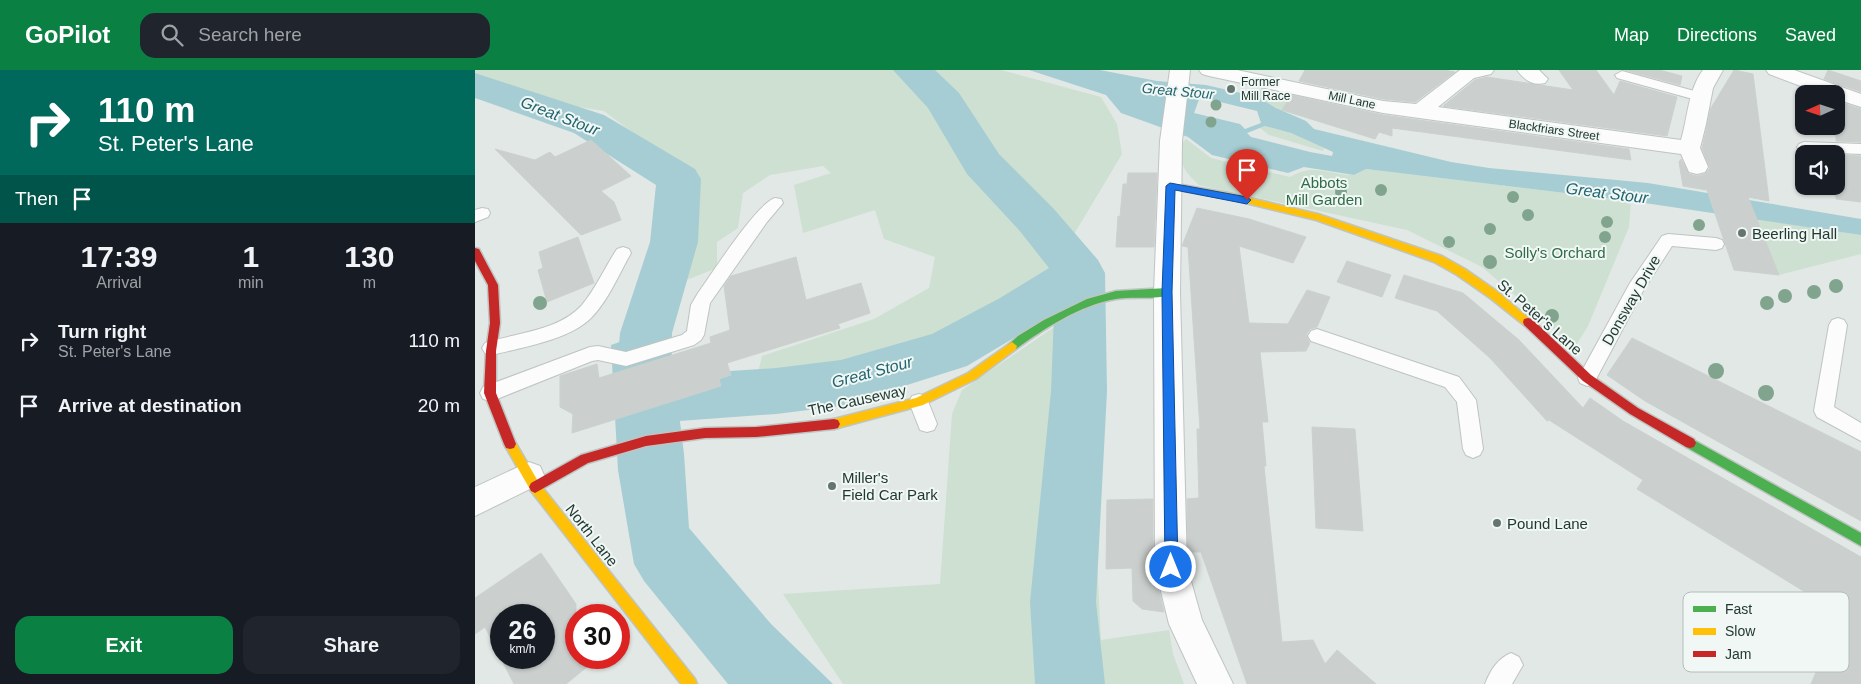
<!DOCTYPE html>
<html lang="en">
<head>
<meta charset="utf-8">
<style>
	:root { --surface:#171b24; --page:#20242c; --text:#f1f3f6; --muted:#9ea1a6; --accent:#0b8043 }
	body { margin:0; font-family:Helvetica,sans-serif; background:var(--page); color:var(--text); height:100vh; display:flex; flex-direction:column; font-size:19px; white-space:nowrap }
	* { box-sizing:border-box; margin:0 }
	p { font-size:16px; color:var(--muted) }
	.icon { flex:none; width:28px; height:28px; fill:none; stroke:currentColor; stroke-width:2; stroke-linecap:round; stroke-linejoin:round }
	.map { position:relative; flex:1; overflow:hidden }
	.drawer { display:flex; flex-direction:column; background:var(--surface); width:475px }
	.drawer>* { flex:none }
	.hud { background:#00695c; color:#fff; overflow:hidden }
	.needle { width:32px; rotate:267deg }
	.buttons { position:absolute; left:1320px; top:15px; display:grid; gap:10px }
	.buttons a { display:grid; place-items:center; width:50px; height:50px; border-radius:10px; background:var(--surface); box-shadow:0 1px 4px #0004; font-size:25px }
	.speed { position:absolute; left:15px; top:534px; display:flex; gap:10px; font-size:25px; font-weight:700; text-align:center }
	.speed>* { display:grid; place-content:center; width:65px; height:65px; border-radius:50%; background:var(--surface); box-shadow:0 1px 4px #0004; line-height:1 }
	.speed small { font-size:12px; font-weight:400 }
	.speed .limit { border:8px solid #d22; background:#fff; color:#111 }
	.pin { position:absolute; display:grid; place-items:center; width:42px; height:42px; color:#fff; margin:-51px -21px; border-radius:50% 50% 50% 0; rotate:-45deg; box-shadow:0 0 5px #0007 }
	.pin .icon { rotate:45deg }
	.me { position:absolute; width:55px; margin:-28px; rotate:0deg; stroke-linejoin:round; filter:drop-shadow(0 0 4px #0008) }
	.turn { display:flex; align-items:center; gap:18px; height:105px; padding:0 15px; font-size:22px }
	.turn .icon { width:65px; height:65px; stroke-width:2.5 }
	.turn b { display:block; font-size:35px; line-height:42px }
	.then { display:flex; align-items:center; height:48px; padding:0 15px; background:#0003; gap:10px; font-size:19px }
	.eta { display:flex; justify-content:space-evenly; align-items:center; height:85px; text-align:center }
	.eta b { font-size:30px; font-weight:600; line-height:35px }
	.action { display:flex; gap:10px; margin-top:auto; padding:10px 15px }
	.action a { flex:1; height:58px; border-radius:15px; background:var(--accent); color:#fff; font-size:20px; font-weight:600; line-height:58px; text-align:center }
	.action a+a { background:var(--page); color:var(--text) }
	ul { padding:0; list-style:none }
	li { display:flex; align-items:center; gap:15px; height:65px; padding:0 15px }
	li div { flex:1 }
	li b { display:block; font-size:19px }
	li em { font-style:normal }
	header { display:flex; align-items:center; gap:30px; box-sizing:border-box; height:70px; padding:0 25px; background:var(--accent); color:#fff }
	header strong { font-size:24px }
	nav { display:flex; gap:28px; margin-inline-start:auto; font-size:18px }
	.search { width:350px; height:45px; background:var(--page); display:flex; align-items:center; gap:12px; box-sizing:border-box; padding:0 18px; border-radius:15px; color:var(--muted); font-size:19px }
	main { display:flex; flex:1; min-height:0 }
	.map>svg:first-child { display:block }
	.green { fill:#cde0d2 }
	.water { fill:#a6cdd3; fill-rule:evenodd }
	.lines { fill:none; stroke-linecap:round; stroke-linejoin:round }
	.river { fill:#a6cdd3; fill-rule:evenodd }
	.building { fill:#cbd0ce; stroke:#cbd1ce; fill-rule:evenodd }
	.lane-casing { stroke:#bfc4c2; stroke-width:2 }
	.street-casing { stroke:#bfc4c2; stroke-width:2 }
	.fast-casing { stroke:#bfc5c2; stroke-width:3 }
	.slow-casing { stroke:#bfc5c2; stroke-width:3 }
	.jam-casing { stroke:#bfc5c2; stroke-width:3 }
	.lane { fill:#fbfcfb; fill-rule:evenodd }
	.street { fill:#fbfcfb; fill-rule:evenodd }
	.fast { fill:#4caf50; fill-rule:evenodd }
	.slow { fill:#ffc107; fill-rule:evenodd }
	.jam { fill:#c62828; fill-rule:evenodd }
	.tree { fill:#80a48e }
	.route { fill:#1a73e8; stroke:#114b97 }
	.poi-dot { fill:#657671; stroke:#f0f7f4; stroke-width:2 }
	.labels { text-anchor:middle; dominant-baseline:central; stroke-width:4; stroke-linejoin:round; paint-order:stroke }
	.far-poi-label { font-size:12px; fill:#223932; stroke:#f0f7f4; text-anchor:start }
	.far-street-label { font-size:12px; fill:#223932; stroke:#f0f7f4 }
	.far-water-label { font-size:14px; font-style:italic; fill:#216470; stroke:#f0f7f4 }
	.park-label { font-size:15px; fill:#306c46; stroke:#f0f7f4 }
	.poi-label { font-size:15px; fill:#223932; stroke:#f0f7f4; text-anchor:start }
	.street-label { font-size:15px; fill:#223932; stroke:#f0f7f4 }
	.water-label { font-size:16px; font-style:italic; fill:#216470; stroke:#f0f7f4 }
	.key { fill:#f0f7f4; stroke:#b2beba; stroke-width:1 }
	.key-label { font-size:14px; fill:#223932 }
</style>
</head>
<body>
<header>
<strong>GoPilot</strong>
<div class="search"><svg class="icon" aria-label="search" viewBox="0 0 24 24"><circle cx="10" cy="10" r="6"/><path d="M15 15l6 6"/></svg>Search here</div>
<nav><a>Map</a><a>Directions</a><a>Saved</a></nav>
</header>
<main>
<section class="drawer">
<div class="hud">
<div class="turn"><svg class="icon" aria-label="right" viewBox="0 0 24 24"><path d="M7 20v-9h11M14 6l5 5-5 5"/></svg><div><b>110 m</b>St. Peter's Lane</div></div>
<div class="then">Then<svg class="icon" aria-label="arrive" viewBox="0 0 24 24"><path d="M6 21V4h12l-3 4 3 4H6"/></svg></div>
</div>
<div class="eta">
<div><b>17:39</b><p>Arrival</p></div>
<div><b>1</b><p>min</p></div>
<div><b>130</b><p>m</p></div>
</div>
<ul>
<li><svg class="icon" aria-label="right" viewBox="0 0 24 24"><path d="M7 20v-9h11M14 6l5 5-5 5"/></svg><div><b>Turn right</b><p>St. Peter's Lane</p></div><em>110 m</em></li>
<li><svg class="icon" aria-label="arrive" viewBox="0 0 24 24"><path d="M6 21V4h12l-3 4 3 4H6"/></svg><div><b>Arrive at destination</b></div><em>20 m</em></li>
</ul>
<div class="action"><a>Exit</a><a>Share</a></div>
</section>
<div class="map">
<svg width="1386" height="614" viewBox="0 0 1386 614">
	<rect width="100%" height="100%" fill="#e2e8e5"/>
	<path class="green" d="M0,0h526l100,27 16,27 5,30 -76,127 -70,46 -57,26 -78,23 -86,9 7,-29 112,-37 55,-31 6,-31 -51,-18 -9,-29 -72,23 -9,-48 37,-12 -8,-7 -53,9 -27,18 -5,35 -21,14v26l-46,18 19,-61 -2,-51 -84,-63 -86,-14 -29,-15 -14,3z
		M787,16l28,10 -8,15 -24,-14z
		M790,56l26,7 33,15 -1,3 -54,-16 -9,-7z
		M711,69l25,19 79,19c23,-14 37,-3 62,-2 4,0 10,-4 14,-6l265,32 -2,26 -41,99 -13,21 -93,-80 -75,-37 -208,-45c-14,-13 -19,-20 -20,-39z
		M1281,149l105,16v19l-82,21z
		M613,234l5,176 8,160 68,-10 4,24 11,30h-341l-60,-90 157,-10 12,-170 10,-24z"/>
	<path class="water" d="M554,0h71l57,11 49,4 52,12 18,11 30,13 8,8 137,33 38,6 159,15 213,36v16l-230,-34 -265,-32 -12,6 -50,-8 -16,6 -76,-18 -24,-18 -67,-24 -15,-18zM725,27l57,14 4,12 -16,6 -5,-5 -46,-11zM790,56l26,7 42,19 -1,4 -22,-4 -59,-15 -4,-4z
		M193,255l16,129 5,74 82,96 62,60h-105l-84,-103 -10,-17 -16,-94 -7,-125z"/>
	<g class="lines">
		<path class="river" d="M418,0h42l24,23 40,61 54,54 45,52 7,13 2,118 -11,211 9,82h-70l-5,-82 21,-211 3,-77 -87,52 -126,40 -65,8 -110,8 -2,4 -20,7 -20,-7 -8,-17 -2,-9 6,-67 30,-91 6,-57 -82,-52 -99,-35v-25l129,42 91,54 6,10 -3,63 -26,91 -1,42 105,-7 65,-8 91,-26 68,-36 49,-30 -30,-38 -52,-56 -39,-66z"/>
	</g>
	<path class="building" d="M830,0h139l11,2 -40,30 -32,-3 -84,-18z
		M1084,0h37l18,25 6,-14 57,16 -10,39 -224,-30 32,-26 12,-3 86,13z
		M1150,0h34l23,6 -2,9z
		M1259,0l19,4 16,127 -21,-4 31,78 -45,-5 -27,-80 -24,-4 -4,-24 2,-3 8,15 8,2 8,-2 5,-6 -8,-20 9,-40z
		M1353,0l33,11v11l-37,-13z
		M816,25l92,20 246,34 2,11 -239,-32v8l-13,-4 -4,7 -93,-29z
		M1361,31l25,8v33l-25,-1v-7l-3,-8h3z
		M116,70l40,36 -30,15 13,11 7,18 -40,15 -86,-86 40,11 15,-8 5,5z
		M1361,85l25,1v46l-25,-3z
		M653,103h29l-3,74h-38l2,-31 2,1 3,-33h4z
		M722,138l52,11 57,18 -13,26 -54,-17 10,77 39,1 19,-34 23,7 -13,30 -7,2 -4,6 4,8 -4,8 -46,1 8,70h-6l4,44h-2l18,176 31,-2 12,24 12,-14 39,34h-129l-46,-132h-13l-1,-53 12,-1 -2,-69h3l-12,-182 -6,-1z
		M103,167l16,46 -47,19 -9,-32 5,-2 -4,-16z
		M321,187l10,43 55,-17 9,30 -32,11 2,4 -113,35 4,12 -12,4 2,7 -149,47 1,-19 -13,-7v-31l37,-12 2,14 112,-35 -1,-6 20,-7 -6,-44 7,-10z
		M872,191l44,14 -9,22 -45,-15z
		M929,205l59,18 56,47 64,68 7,-10 33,23 238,136v127h-50l30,-70 -204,-125 6,-9 -94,-60 -2,1 -57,-63 -53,-47 -42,-13z
		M1157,268l229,114v69l-216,-120 -38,-26z
		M837,357l43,2 8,102 -47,-3z
		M678,429v68l11,45 -22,-3 -9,-8 -1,-33 -26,1 1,-69z
		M66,483l35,51v54h22l-32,26h-52l-29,-57 -10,7v-36zM26,545h43v43h-43z"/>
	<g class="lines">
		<defs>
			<path id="lane" d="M1147,1l83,23 2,3 -7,4 -83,-23 -2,-3z
				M1329,72l57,2v10l-47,-2v2h-10v4l-7,-11 2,-3z
				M300,128l6,1 2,4 -16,19 -57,81 -6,32 -3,5 -7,5 -68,21 -28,-6 -6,1 -95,38 -7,2 -7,-2 -3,-6 3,-6 107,-40 8,-1 28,6 56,-17 5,-4 4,-26 7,-12c13,-18 59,-90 77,-95z
				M7,138l6,1 2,4 -2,4 -13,5v-12z
				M1193,164l48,4 6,2 2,4 -2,4 -6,2 -44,-4 -29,45 -49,92 -7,3 -7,-3 -2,-5 52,-95 32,-47z
				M148,177l6,2 2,4c-12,21 -23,48 -40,65 -22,22 -71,30 -100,37l-6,-2 -3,-5 3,-5c30,-10 74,-12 97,-38 14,-17 23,-38 35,-56z
				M1363,248l6,2 3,5 -13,82 27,16v18l-44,-24 -3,-6 15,-86 3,-5z
				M842,259l142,48 17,23 7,49 -3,6 -7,3 -7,-3 -3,-6 -6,-47 -12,-15 -134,-46 -3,-5 3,-5z
				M444,324l7,2 11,28 -3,6 -7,2 -7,-2 -11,-28 3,-6z
				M1036,583l8,4 4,8 -11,19h-27c5,-13 13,-26 26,-31z"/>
			<path id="street" d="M695,0h20l-8,71 -2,151 7,275 15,53 31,64h-36l-28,-60 -14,-57 -1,-275 6,-151z
				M724,0h38l146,31 33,3 44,-34h34l-3,4 -17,4 -36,29 243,33c7,-23 7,-50 22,-70h20l-10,18 -7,36 -6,24 8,19 -3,5 -8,2 -8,-2 -8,-18 -298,-41 -174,-37 -7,-2z
				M1042,0h22l9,9 -3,4c-12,3 -21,-3 -28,-13z
				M1291,0h28l67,24v13l-25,-8v-5h-14l-53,-20z
				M54,392l11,4 4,9 -4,9 -65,32v-29z"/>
			<path id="fast" d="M692,218l5,4 -1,3c-17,5 -37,1 -55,4 -36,6 -71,29 -100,50l-4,1 -5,-4 11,-10 26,-16 43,-21 29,-8z
				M1215,368l171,95v13l-175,-99 -2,-4 2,-4z"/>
			<path id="slow" d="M695,113l59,10 89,21 124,42 23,13 33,23 35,30 -5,4 -4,-1 -34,-27 -33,-23 -23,-13 -118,-42 -87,-21 -62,-11v-4z
				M537,272l5,4 -1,3 -40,30 -53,26 -89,24 -4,-1 -2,-4 2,-4 4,-1 82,-21 52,-25z
				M35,369l4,1 25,43 156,196 2,5h-16l-150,-193 -27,-47 2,-4z"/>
			<path id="jam" d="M0,178l4,1 19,36 2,38 -4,28v42l20,51 -2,4 -4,1 -4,-1 -2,-4 -20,-51 2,-42 4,-28 -2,-38 -13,-24z
				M1053,248l4,1 59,56 47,33 56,31 2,4 -2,4 -4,1 -4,-1 -56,-33 -47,-33 -59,-56 -1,-3 1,-3z
				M359,349l4,1 2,4 -2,4 -4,1 -78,8 -51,1 -59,8 -58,17 -53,30 -4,-2 -2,-4 2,-4 50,-28 65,-19 59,-8 51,-1z"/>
		</defs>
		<use href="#lane" class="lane-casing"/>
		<use href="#street" class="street-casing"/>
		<use href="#fast" class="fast-casing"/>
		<use href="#slow" class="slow-casing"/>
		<use href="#jam" class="jam-casing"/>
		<use href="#lane" class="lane"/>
		<use href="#street" class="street"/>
		<use href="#fast" class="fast"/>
		<use href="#slow" class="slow"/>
		<use href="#jam" class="jam"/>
	</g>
	<g class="tree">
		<circle cx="741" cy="35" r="5.5"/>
		<circle cx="736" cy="52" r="5.5"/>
		<circle cx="762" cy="109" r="6"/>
		<circle cx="906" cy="120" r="6"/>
		<circle cx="866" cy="122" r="6"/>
		<circle cx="1038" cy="127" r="6"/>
		<circle cx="1053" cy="145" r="6"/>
		<circle cx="1132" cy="152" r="6"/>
		<circle cx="1224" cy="155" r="6"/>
		<circle cx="1015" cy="159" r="6"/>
		<circle cx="1130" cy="167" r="6"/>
		<circle cx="974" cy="172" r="6"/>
		<circle cx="1015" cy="192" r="7"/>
		<circle cx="1361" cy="216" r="7"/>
		<circle cx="1339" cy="222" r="7"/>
		<circle cx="1310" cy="226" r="7"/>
		<circle cx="65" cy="233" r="7"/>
		<circle cx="1292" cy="233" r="7"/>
		<circle cx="1077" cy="246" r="7"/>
		<circle cx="1241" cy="301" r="8"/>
		<circle cx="1291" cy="323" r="8"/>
	</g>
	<path class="route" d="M695,113l77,14 4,3 -4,4 -72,-14 -3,102 6,275 -2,5 -5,2 -4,-2 -2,-5 -3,-275 4,-106z"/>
	<g class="poi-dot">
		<circle cx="756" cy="19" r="5"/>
		<circle cx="1267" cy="163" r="5"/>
		<circle cx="357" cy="416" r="5"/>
		<circle cx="1022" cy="453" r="5"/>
	</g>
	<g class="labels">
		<g class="far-poi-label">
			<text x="766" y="12">Former<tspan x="766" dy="14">Mill Race</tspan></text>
		</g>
		<g class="far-street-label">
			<text transform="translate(877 30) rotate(12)">Mill Lane</text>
			<text transform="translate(1079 60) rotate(8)">Blackfriars Street</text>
		</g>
		<g class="far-water-label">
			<text transform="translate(703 21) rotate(5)">Great Stour</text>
		</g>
		<g class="park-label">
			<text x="849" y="112">Abbots<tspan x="849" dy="17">Mill Garden</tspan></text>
			<text x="1080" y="182">Solly's Orchard</text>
		</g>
		<g class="poi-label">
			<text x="1277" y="163">Beerling Hall</text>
			<text x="367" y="407">Miller's<tspan x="367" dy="17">Field Car Park</tspan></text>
			<text x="1032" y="453">Pound Lane</text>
		</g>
		<g class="street-label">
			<text transform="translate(1156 230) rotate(-60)">Donsway Drive</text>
			<text transform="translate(1065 247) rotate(41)">St. Peter's Lane</text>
			<text transform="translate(382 330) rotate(-12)">The Causeway</text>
			<text transform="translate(117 465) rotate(52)">North Lane</text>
		</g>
		<g class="water-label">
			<text transform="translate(85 46) rotate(21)">Great Stour</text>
			<text transform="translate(1132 123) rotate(7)">Great Stour</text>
			<text transform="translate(397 302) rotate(-15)">Great Stour</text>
		</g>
	</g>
	<rect x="1208" y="522" width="166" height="80" rx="8" class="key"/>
	<rect x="1218" y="536" width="23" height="6" fill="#4caf50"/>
	<rect x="1218" y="558" width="23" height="7" fill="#ffc107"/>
	<rect x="1218" y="581" width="23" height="6" fill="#c62828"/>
	<g class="key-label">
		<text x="1250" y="544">Fast</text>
		<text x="1250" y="566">Slow</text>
		<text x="1250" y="589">Jam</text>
	</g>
</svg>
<div class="buttons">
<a><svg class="needle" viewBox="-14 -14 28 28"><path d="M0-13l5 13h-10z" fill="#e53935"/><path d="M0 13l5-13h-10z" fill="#9ea1a6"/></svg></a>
<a><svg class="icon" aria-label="sound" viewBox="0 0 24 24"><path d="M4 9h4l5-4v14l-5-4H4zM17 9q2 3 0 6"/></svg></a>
</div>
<div class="speed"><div>26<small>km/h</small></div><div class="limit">30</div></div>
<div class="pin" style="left:772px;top:130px;background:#d93025"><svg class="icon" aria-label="arrive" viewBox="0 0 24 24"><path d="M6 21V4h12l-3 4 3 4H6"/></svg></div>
<svg class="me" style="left:696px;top:497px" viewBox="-20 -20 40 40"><circle r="17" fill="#1a73e8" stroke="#fff" stroke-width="3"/><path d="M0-11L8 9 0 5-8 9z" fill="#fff"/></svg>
</div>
</main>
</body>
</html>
